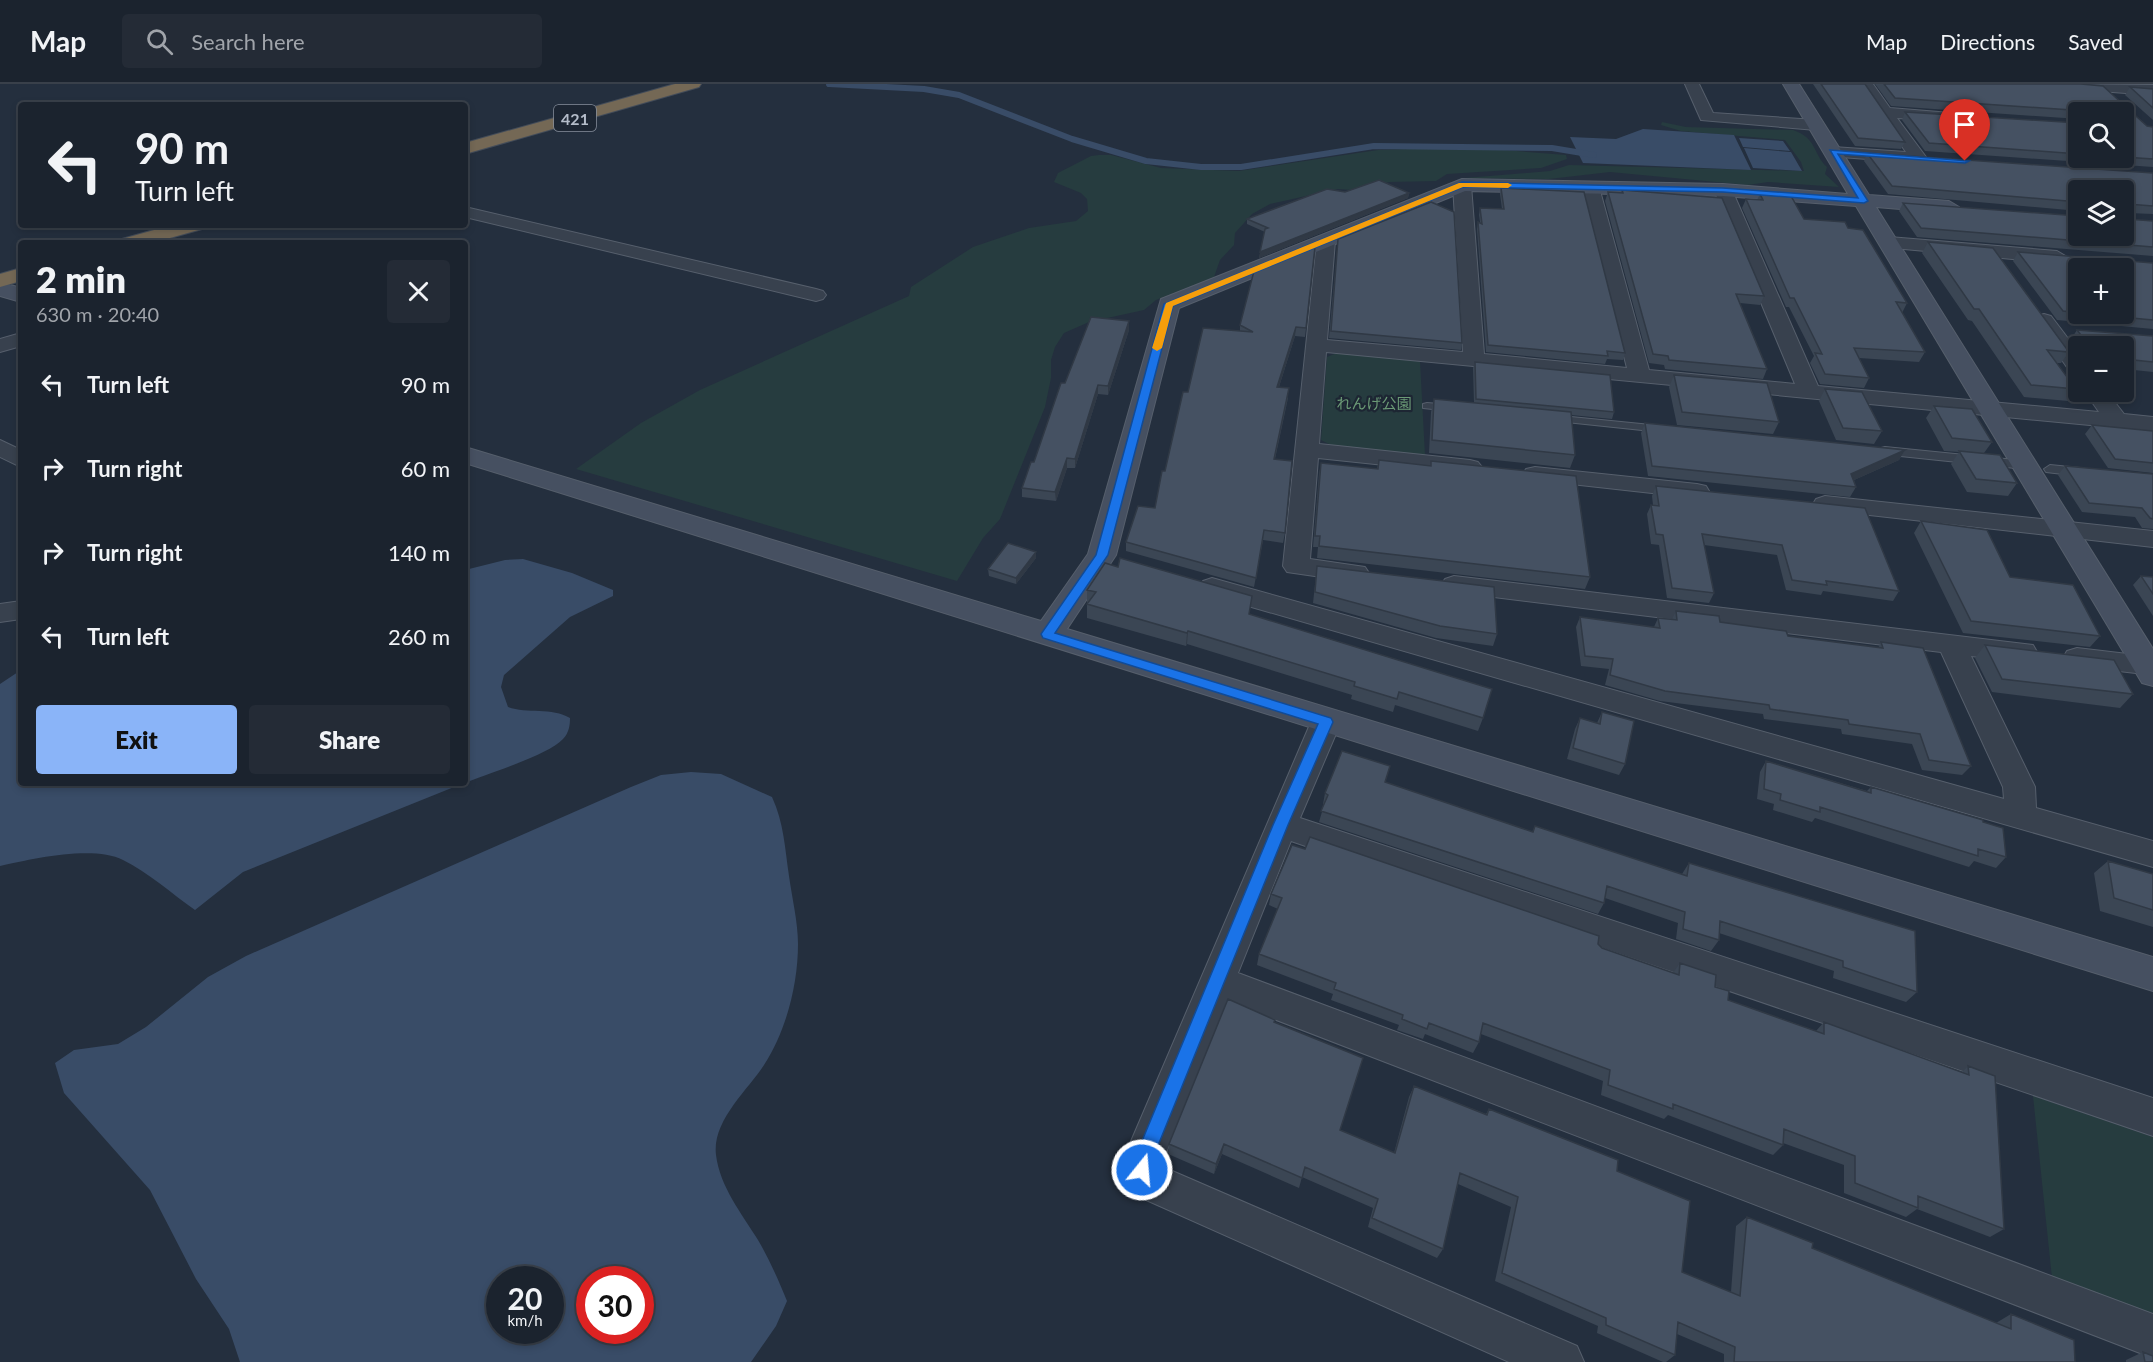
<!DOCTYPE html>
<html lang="en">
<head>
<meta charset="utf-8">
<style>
	:root { --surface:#1b232e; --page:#242b36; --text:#f1f3f6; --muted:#a0a4aa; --line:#39404a; --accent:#8ab4f8 }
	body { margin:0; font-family:Lato,"Noto Sans JP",sans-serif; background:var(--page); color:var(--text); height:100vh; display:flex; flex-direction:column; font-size:22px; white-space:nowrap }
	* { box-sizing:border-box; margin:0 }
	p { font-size:20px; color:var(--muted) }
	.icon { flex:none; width:33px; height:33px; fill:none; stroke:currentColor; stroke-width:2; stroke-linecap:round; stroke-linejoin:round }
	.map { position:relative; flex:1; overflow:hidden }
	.side { position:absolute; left:18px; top:156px; width:450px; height:546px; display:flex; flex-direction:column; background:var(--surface); border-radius:6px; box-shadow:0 3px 9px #0003,0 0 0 2px var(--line) }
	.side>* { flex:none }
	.hud { position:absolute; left:18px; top:18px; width:450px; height:126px; border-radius:6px; box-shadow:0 3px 9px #0003,0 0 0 2px var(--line); background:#1b232e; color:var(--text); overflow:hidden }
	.controls { position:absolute; left:2068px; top:18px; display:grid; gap:12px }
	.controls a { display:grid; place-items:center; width:66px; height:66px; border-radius:6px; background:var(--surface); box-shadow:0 3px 9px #0003,0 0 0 2px var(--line); font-size:30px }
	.speed { position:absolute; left:486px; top:1182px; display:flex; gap:12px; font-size:30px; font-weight:700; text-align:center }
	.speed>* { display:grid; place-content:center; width:78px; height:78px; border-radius:50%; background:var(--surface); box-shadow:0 3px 9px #0003,0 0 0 2px var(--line); line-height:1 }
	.speed small { font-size:15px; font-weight:400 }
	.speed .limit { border:9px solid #d22; background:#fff; color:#111 }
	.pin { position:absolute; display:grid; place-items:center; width:51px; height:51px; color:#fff; margin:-62px -26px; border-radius:50% 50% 50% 0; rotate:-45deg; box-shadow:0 0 6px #0007 }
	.pin .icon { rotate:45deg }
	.me { position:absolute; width:66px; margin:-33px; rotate:17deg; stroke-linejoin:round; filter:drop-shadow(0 0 4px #0008) }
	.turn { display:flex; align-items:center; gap:21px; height:126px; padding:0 18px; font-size:27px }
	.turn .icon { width:78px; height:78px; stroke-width:2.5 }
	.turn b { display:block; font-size:42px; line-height:51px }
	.round { display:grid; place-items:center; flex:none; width:63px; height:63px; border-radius:6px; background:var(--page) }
	.head { display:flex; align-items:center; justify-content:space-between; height:102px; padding:0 18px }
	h1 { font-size:36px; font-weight:800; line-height:45px }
	.primary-button { display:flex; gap:12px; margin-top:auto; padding:12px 18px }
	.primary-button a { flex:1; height:69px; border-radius:6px; background:var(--accent); color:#111; font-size:24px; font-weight:800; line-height:69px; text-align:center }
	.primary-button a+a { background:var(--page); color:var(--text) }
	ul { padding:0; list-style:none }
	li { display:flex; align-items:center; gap:18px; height:84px; padding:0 18px }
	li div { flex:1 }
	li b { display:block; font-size:22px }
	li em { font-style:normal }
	header { display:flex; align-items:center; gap:36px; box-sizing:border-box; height:84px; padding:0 30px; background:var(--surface); border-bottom:2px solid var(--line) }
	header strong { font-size:28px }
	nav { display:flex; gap:33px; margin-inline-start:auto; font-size:21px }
	.search { width:420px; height:54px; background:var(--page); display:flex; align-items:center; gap:15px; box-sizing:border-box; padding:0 21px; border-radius:6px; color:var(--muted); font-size:22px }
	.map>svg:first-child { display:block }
	.green { fill:#263c3f }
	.water { fill:#394c67; fill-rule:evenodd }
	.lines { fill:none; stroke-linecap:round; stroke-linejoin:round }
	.stream { stroke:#394c67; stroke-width:6 }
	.lane-casing { stroke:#565f6c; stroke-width:2 }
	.street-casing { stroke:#565f6c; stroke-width:2 }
	.secondary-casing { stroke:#565f6c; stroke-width:2 }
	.highway-casing { stroke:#434c59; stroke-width:2 }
	.lane { fill:#38414e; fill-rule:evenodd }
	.street { fill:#38414e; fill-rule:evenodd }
	.secondary { fill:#465061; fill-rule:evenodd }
	.highway { fill:#746855; fill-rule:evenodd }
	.wall { fill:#3b4654; fill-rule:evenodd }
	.shaded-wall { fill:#303945 }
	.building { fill:#455162; stroke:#303945; stroke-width:1.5 }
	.route { fill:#1a73e8; stroke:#114b97; stroke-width:1.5 }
	.slow { fill:#f59e0b }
	.labels { text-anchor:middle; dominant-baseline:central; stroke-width:4.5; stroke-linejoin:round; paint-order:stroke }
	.far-park-label { font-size:15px; fill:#6b9a76; stroke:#1d2633 }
	.shield { fill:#1d2633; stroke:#878f9c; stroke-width:1.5 }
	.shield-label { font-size:16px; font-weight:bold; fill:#b4bcc9 }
</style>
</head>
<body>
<header>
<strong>Map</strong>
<div class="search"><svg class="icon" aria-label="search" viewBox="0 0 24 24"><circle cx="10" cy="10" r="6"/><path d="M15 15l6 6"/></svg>Search here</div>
<nav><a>Map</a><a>Directions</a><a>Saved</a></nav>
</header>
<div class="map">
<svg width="2153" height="1278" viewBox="0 0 2153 1278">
	<rect width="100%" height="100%" fill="#242f3e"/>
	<path class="green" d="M1662,38l24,5 107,3c25,9 19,23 34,37l-2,7 14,13 -71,-5 -20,3 -138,-13 -61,7 -84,-1 85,-7 19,-6 235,6 -3,-9 -16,-22 -104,-9 -20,-6z
		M1466,63l100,8 1,4 -26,9 -94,6 -11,7 -46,1 -37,8 -15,-1 -68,15 -18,10 -17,19 -1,12 -14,15 -6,17 -58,23 -12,10 -55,12 -25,11 -9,14 -4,13v18l-6,29 -45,112 -17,19 -26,43 -381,-112 65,-46 59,-33 209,-94 2,-9 62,-40 56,-19 47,-7 12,-10 -1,-12 -6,-6 -27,-11 4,-9 33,-17 8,-1h12l50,13 78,3 139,-21z
		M1337,269l83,8 5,94 -92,-9 -12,-6 6,-83z
		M2033,1012l120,41v179l-101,-38z"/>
	<path class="water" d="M1643,45l91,6 17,35 -168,-7 -13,-26 46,2z
		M1739,54l44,3 7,10 -47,-4z
		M1744,64l47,4 11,19 -49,-3z
		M523,475l49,14 41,17v6l-43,21 -66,58 -3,12 7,20c19,7 44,0 62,11 0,7 -1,15 -7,21 -16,17 -75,34 -98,44v-213l40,-10z
		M21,586v113h443l-221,89 -48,38c-23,-16 -47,-38 -72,-50 -30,-15 -91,-1 -123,6v-182z
		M691,688l30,2 51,23c12,26 13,52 17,79 3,22 9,46 9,68 0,41 -12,87 -34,121 -17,26 -52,56 -48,90 4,32 26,59 42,85 11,19 21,41 29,61l-11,25 -25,36h-511l-11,-33 -33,-50 -46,-89 -86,-97 -9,-30 19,-13 44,-6 28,-17 62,-50 38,-21 385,-169 30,-12zM500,1196h50v50h-50zM590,1196h50v50h-50z"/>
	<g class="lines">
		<path class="stream" d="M829,0l95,5 35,6 113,44 74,22 55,6h40l133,-21 178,2 42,7"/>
		<defs>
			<path id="lane" d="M1427,319l25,2 6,3 -6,3 -29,-3v-4z
				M1551,331l110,11 6,3 -6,3 -114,-12 -2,-2z
				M1885,363l140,14 6,4 -6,4 -144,-15v-6z
				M2050,381l30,3 6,4 -6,4 -34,-4 -2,-3z"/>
			<path id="street" d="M1685,0h14l14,29 103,7 8,5 -8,5 -115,-10z
				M1858,0h15l17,24 61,5 2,3 -8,5 -48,-3 29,39 -2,4 -16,1 -81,-6 -2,-4 2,-4 6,-1 73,5z
				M2051,0l102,1v10l-95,-7z
				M1462,96l9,5 13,169 143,14 -46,-181 9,-5 9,5 50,183 146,14 -81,-194 9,-5 9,5 86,196 281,26 -14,-20h22l17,22 29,3v14l-827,-79 -7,92 151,16 8,2 4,5 -4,5 -8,2 -152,-16 -8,101 55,8 4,6 -4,6 -9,3 -69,-10 -4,-6 34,-325 9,-6 9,6 -8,99 136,12 -10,-167z
				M465,123l351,82 7,2 3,4 -3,4 -7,2 -351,-84z
				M1889,153l168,14 10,6 -10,6 -175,-16 -2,-4z
				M2044,230l7,2 28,37v21l-8,-1 -37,-53 3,-4z
				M21,249v13l-21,6v-13z
				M0,356l21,10v17l-21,-10z
				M1535,383l162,17 9,2 3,5 -3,5 -9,2 -171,-19 -3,-5 3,-5z
				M1825,412l328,35v16l-337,-38 -3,-5 3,-5z
				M1454,492l579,69 4,7 -4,7 -10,3 -52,-6 64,131 1,21 117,33v26l-950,-274 -4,-6 4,-6 9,-3 792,221 -1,-12 -62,-135 -496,-61 -4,-6 4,-6z
				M21,517v18l-21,3v-18z
				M2077,564l76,9v18l-86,-10 -4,-7 4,-7z
				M1326,627l11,3 4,8 -41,96 853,280v38l-862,-295 -53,132 915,341v44l-926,-357 -61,152 -3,14 414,179 7,16h-75l-374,-167 -13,-25 4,-17 185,-431 4,-8z"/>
			<path id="secondary" d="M1783,0h16l70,111 80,6 10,6 -10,6 -73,-6 277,442v37l-11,-3 -286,-477 -133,-10 -258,-5 -286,117 -63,247 -49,74 1086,328v34l-1688,-528v-16l576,174 47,-67 73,-255 301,-120 261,5 125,10z
				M0,198l21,6v14l-21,-6z"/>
			<path id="highway" d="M675,0h26l-2,3 -234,67v-11z
				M172,141h33l-3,4 -50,14h-33l3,-4z
				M21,184v13l-21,6v-13z"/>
		</defs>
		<use href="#lane" class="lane-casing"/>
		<use href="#street" class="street-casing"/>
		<use href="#secondary" class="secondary-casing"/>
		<use href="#highway" class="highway-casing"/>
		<use href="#lane" class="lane"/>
		<use href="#street" class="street"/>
		<use href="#secondary" class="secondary"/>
		<use href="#highway" class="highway"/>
	</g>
	<path class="wall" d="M1813,0h52l40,58 -4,7 -46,-3z
		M1875,0h206l66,42 6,1v40l-228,-16 -23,-31 3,-8 174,11v35h45v-46h-45v7l-188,-13z
		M2130,3l23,2v31l-28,-25z
		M1867,69l286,20v41l-25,-1v6l25,2v35l-236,-19 -18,-26 4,-8 221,33 -45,-46v21l-191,-17 -24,-33z
		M1501,104l124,165 -2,7 -16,-1 -2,5 -119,-12 -9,-123 1,-7h2l-1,-7 1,-7 22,1 -2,-15z
		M1622,106l142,106 -4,9 -20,-2 27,66 -4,10 -98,-10 -1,-4 -15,-2 -44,-162 3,-9 13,1z
		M1345,108l64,1 -1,5 -149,60 6,-26 -18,-8v-5z
		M1760,110l44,25 44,9 59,75 -5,10 23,39 -6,10 -60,-4 10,20 -5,10 -44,-4 -10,-21 4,-7 -25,-49h-3l-44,-99 4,-9 11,1z
		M1338,155l124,104 -1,7 -132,-12z
		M1928,158l141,110 -8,11h-4l19,26 -8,12 -44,-4 -52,-76 -4,-1 -46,-67z
		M2018,168l135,11v66l-96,-9 -44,-59zM2079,184l45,46h-45z
		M1129,237v9l-21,65 -10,-1 -23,74h-8l-11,33 -34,-4v-9l12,-26 31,-79z
		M1240,241l66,3 -1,9 -10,-1 -16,51 9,11 -13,61 10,74 -2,10 -20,-3 -9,47 -128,-36v-9l29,-34 33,-116 52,-61z
		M2077,246l76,6v36l-29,-3v-23h-45v3l-8,-10z
		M1475,278l139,50 -2,7 -41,-4 4,40 -5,13 -141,-15 2,-41 3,-13 40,4 -1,-35z
		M1674,291l105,47 -6,12 -96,-9 -8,-38z
		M1825,305l57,42 -8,13 -38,-4 -17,-39z
		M1934,322l58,36 -8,11 33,30 -9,13 -41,-4 -16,-28 8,-12 -15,-1 -18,-33z
		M1645,339l260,27 -6,10 -45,20 2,7 -6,10 -202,-21 -7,-43z
		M2092,341l61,6v42l-45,-5 -23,-34z
		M1379,376l51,6 1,-5 159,116 -5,12 -268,-31 1,-11h-5l6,-73 2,-11 56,6z
		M2065,382l88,8v55l-11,-1 -7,-11 -53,-5 -24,-37z
		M1656,402l243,105 -6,10 -70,-10 -2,4 -35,-5 -9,-35 -73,-10 10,48 -5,10 -42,-5 -8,-53 -8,-1 -4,-30 4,-9h2l-1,-9z
		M1921,437l89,56 90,59 -10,11 -127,-14 -49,-100z
		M1036,468v6l-20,26 -27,-8 -1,-7z
		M1317,482l180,68 -4,12 -57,-8 -123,-35z
		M2141,492l12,1v39l-20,-31z
		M1087,506l163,24 233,104 -5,13 -83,-26 -2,7 -42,-13 1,-4 -165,-51 -1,2 -99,-28v-14l1,-1h-1z
		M1676,527l44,11 68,14 90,12 3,-6 90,124 -9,9 -40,-5 -10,-26 -70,-10 -1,-5 -77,-10 -1,-5 -103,-13 -55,-16 4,-16 -28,-3 -5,-39 4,-10 74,10 4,-9 14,1z
		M1985,561l148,49 -13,14 -128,-16 -17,-34z
		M1602,628l23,52 -6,11 -52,-16 8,-30 5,-11 17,5z
		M1766,677l101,30 4,-4 112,35 23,35 -10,11 -22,-7 -5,6 -154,-49 -3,4 -39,-12 1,-6 -17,-5 3,-27z
		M1385,698l147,50 3,-6 147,48 7,-11 228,129 -11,10 -73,-24 1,-7 -115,-38v7l-8,11 -35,-12 2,-16 -73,-25 -1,5 -6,11 -279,-92 5,-17 -1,-1 2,-11z
		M2108,777l45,13v53l-53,-16 -6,-38z
		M1271,810l327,50 4,4 71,25 7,-10 35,24 13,13 88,31 8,-9 137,51 7,-7 36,163 -14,8 -73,-28 -11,8 -62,-24v-28l-61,-22v2l-10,10 -105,-40 -4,4 -63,-24 2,-14 -122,-47 -2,8 -6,11 -48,-19 -2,5 -26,-9 2,-5 -68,-25 2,-6 -76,-29 2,-11 19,-45 -9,-4z
		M1274,938l66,108 54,23 15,-56 5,-11 72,28 3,-5 128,62 65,101 49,20 5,-66 11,-9 65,31 184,75 15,-9 64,48h-351v-8l-47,-20 -2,21 -9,7h-3l-66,-29 1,-7 -103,-45 16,-74 -53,-23 -15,65 -6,9 -69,-31 5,-19 -71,-31 -3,11 -77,-34 -8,20 -46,-20 1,-10z
		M2143,1268l10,10h-27v-2z"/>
	<path class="shaded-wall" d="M1409,109l-1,5 -149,60 1,-6z
		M1129,237v9l-21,65v-9z
		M1296,243l-1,9 -19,60 1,-9z
		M1098,301v9l-23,74v-9z
		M1905,366l-6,10 -54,24 6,-10z
		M1067,374v10l-11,33 -1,-9z
		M1036,468v6l-20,26v-6z
		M1188,547l-1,13 -1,2 1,-13z
		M1224,1060l-2,10 -8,20 2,-10z"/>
	<path class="building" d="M1821,0h44l40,58 -47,-4z
		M1884,0h197l22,2 44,40 6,1v32l-29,-2v-45h-38v-1l-191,-13z
		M2130,3l23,2v19z
		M1905,28l174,11v31l-150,-11z
		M1867,69l286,20v33l-25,-2v15l25,2v26l-232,-19 -18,-25 176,13v20h45v-46h-45v12l-187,-16z
		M1379,96l30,13 -149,59 5,-23 3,-1 -21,-9 80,-30 18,3z
		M1501,104l83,4 41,161 -18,-2 1,5 -120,-11 -10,-123 4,2 -2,-16 24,1z
		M1622,106l100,8 42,98 -28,-2 31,75 -98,-9 -1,-4 -15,-2 -45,-162 15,1z
		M1760,110l31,2 13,23 41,3 3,6 15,2 44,73 -11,-1 29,50 -71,-4 15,30 -44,-4 -10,-21 7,1 -28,-56h-4l-44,-99 17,1z
		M1431,118l23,10 8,131 -131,-12 7,-92z
		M1928,158l65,6 76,104 -22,-2 29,39 -45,-4 -52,-76h-5z
		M1315,163l-9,81 -10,-1 -19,60 12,1 -15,71 18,2 -7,72 -21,-3 -8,48 -130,-36 12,-36 17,2 7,-37h3l18,-79h5l15,-64 50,4 -13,-7 14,-54z
		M2018,168l135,11v57l-64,-6h35v-46h-45v45l-16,-2z
		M1091,233l38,4 -21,65 -10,-1 -23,74 -8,-1 -12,34 -33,-4 9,-26h3l27,-79h4z
		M2077,246l76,6v26l-29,-3v-13h-37v-3z
		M1475,278l135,13 4,37 -138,-13z
		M1674,291l93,8 12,39 -97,-10z
		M1825,305l37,3 20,39 -39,-3z
		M1434,315l137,13 4,43 -143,-15z
		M1934,322l38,3 20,33 -40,-4z
		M1645,339l260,27 -54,24 5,13 -204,-21z
		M2092,341l61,6v32l-38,-4z
		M1959,367l41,4 17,28 -41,-4z
		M1379,376l52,6v-5l145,15 14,101 -271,-31 1,-10h-5l6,-73 57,6z
		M2065,382l88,8v45l-3,-1 -8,-10 -53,-5z
		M1656,402l209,22 34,83 -73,-10 1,4 -35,-5 -10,-35 -80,-11 12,59 -42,-5 -9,-53 -7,-1 -5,-29 8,1z
		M1921,437l66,9 23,47 63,8 27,51 -129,-15z
		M1008,459l28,9 -20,26 -28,-9z
		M1120,474l132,38 -3,18 243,75 -9,29 -84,-26 -2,7 -43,-13 1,-4 -167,-51 -1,2 -100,-29 9,-12 -9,-2 18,-27 13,4z
		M1317,482l177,21 3,47 -57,-8 -125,-34z
		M2141,492l12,1v17z
		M1676,527l43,5 1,6 66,9 2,5 95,12 -2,-6 42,6 48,118 -42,-6 -9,-26 -71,-10 -1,-4 -78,-11 -1,-4 -104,-14 -55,-16 3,-16 -28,-3 -5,-39 80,11 -2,-10 19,2z
		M1985,561l129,15 19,34 -131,-15z
		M1602,628l32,9 -9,43 -52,-16 7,-30 20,6z
		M1342,667l48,15 -5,16 148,50 2,-6 152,50 2,-13 226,68 2,61 -74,-25v-6l-123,-40 -1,19 -36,-11 2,-17 -78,-26 -3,17 -283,-92 7,-16 -3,-2z
		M1766,677l105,32v-6l112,33v2l20,6 3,29 -28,-8v7l-158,-49v5l-40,-12 1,-6 -17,-5z
		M1310,753l289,99 -1,8 4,4 77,27 1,-12 36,12 -1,12 14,4 -1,9 96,34v-12l145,53 -1,-9 27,10 9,153 -86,-33v12l-63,-25v-27l-71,-27 -1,16 -110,-41v5l-65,-24 2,-15 -127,-47 -4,19 -50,-19 -2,6 -25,-10 1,-4 -69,-26 2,-6 -77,-29 23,-56 -11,-4 21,-49 13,4z
		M2108,777l45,13v36l-39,-12z
		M1228,915l47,21 -1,2 89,36 -23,72 55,23 19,-67 73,29 2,-6 129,51 -1,11 73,30 -8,71 58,24 7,-79 66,26 -1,5 199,81v-15l63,26 1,22h-341l1,-15 -57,-25 -3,33 -69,-30v-7l-104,-45 16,-76 -58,-24 -17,76 -71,-31 6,-19 -73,-32 -3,11 -78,-34 -8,20 -47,-20z
		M2143,1268l10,4v6h-8z"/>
	<path class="route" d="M1830,66l139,11 -4,2 -127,-9 30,47 -4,2 -141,-11 -260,-5 -290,119 -65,249 -53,78 276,85 2,4 -45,103 -133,328 -7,23 -6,3 -7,-3 -2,-6 4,-17 136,-328 45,-101 -275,-86 -2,-4 55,-79 68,-251 298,-122 261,6 135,10z"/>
	<path class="slow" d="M1459,99h49l4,2 -4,3 -45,-1 -290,119 -11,42 -5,3 -5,-3 14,-45z"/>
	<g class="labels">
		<g class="far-park-label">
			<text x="1374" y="319">れんげ公園</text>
		</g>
		<rect class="shield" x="554" y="21" width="42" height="26" rx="4.5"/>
		<g class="shield-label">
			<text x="575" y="34">421</text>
		</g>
	</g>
</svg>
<div class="controls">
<a><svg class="icon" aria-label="search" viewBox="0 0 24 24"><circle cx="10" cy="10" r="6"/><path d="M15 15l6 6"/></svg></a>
<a><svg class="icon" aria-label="layers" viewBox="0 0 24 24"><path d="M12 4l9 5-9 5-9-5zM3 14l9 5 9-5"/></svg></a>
<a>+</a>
<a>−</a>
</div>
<div class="speed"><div>20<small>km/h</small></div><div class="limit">30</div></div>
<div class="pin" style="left:1965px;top:77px;background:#d93025"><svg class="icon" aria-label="arrive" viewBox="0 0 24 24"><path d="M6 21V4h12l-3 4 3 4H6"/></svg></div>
<svg class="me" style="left:1142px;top:1086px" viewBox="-20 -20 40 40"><circle r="17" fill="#1a73e8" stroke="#fff" stroke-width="3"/><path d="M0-11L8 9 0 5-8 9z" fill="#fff"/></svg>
<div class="hud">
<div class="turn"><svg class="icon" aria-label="left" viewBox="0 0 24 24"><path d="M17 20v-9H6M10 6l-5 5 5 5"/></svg><div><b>90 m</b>Turn left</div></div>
</div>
<section class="side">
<div class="head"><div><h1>2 min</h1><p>630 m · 20:40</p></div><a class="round"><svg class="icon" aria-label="close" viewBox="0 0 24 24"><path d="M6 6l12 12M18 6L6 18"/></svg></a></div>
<ul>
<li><svg class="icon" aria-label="left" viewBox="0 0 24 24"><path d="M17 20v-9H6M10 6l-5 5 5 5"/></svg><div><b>Turn left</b></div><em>90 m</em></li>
<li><svg class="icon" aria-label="right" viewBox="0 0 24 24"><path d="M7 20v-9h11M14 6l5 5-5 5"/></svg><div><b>Turn right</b></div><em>60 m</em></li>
<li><svg class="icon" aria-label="right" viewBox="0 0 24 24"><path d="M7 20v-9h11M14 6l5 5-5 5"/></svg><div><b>Turn right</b></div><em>140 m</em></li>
<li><svg class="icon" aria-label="left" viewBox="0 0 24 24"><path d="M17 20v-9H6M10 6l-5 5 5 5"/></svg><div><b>Turn left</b></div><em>260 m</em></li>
</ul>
<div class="primary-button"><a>Exit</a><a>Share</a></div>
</section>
</div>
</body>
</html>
